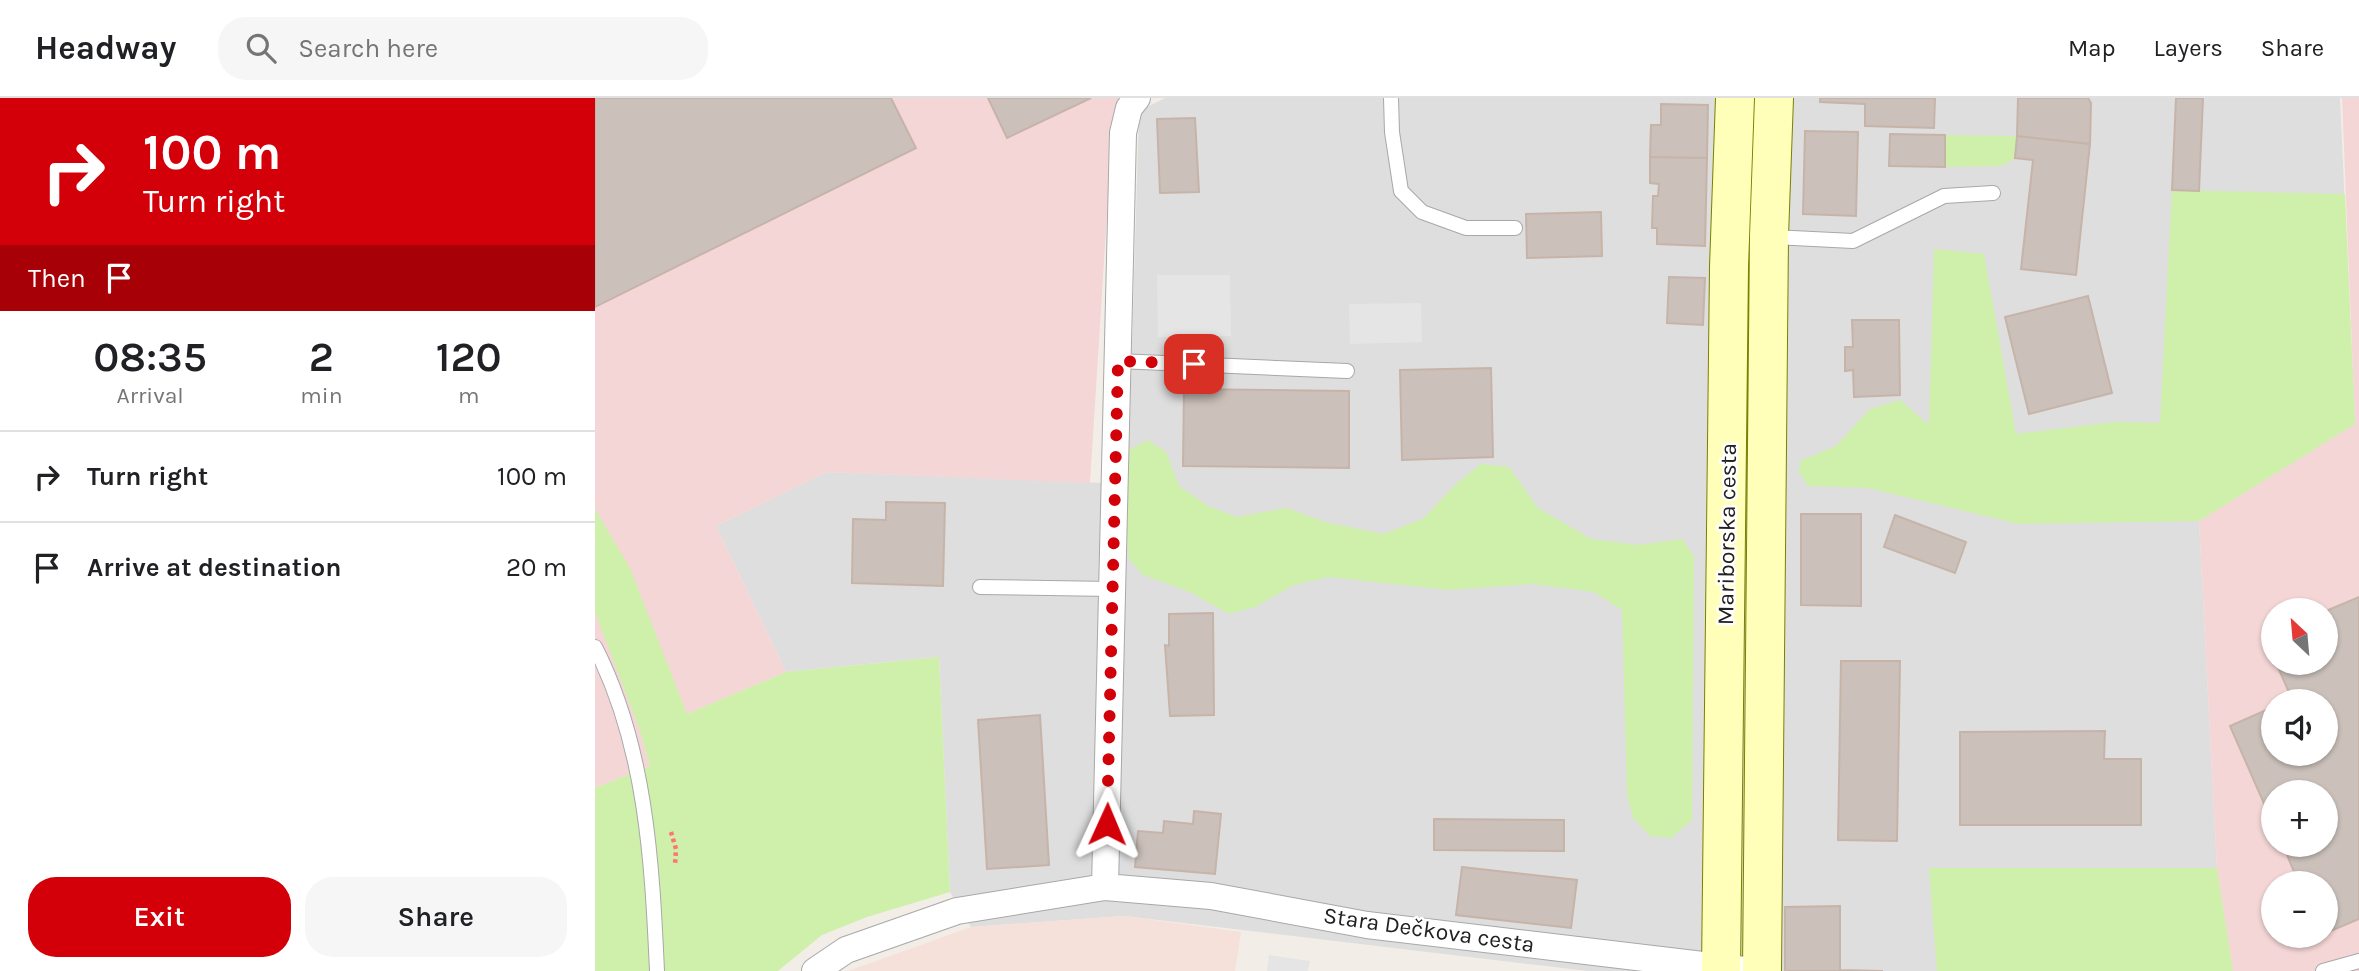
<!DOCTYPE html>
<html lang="en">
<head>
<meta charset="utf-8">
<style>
	:root { --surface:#fff; --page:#f6f6f6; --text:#202124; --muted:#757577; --line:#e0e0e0; --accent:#d30009 }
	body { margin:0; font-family:Karla,sans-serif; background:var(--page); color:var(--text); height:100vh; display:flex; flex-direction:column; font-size:26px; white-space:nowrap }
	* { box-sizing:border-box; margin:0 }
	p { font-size:23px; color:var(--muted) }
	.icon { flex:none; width:38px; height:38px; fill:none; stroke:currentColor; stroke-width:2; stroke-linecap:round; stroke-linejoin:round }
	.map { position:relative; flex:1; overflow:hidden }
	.sheet { display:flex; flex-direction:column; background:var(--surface); width:595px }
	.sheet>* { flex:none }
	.hud { background:#d30009; color:#fff; overflow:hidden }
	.needle { width:46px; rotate:334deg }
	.tools { position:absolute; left:1666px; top:500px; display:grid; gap:14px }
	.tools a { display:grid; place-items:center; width:77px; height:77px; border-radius:50%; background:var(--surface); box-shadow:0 2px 5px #0004; font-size:35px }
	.pin { position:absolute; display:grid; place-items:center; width:60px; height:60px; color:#fff; margin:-30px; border-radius:14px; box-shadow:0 4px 10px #0006 }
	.me { position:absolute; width:77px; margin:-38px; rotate:1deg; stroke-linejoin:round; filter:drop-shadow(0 0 5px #0008) }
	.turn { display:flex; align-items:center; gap:24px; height:147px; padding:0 28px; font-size:32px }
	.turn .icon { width:91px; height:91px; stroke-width:2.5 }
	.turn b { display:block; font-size:49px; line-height:60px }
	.then { display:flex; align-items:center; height:66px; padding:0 28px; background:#0003; gap:14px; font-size:26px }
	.eta { display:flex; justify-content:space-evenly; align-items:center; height:119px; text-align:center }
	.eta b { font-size:42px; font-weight:600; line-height:49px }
	.button { display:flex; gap:14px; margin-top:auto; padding:14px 28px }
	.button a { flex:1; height:80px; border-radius:28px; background:var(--accent); color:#fff; font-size:28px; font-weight:600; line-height:80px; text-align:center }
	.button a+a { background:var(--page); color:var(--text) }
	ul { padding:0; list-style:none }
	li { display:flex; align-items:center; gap:21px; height:91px; padding:0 28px; border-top:2px solid var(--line) }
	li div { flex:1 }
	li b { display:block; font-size:26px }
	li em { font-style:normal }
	header { display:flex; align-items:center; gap:42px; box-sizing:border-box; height:98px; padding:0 35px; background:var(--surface); border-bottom:2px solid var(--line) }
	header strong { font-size:33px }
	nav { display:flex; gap:38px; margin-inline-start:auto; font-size:24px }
	.search { width:490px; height:63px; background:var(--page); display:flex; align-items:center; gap:18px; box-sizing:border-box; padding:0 24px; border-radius:28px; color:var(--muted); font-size:26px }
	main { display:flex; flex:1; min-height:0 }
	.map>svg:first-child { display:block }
	.residential { fill:#dfdede }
	.commercial { fill:#f4d6d6; fill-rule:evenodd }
	.military { fill:#f5e0da }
	.grass { fill:#cff0aa }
	.parking { fill:#e5e5e5 }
	.building { fill:#cbc0ba; stroke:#c6b4a8; stroke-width:2 }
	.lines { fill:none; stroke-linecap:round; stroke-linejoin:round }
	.service-casing { stroke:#a8a8a8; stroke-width:16 }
	.minor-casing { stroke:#a8a8a8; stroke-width:28 }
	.secondary-casing { stroke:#788100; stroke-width:40 }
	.path { stroke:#ff746c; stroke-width:4.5; stroke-dasharray:3.5 3.5; stroke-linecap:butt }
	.service { stroke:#fff; stroke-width:14 }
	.minor { stroke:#fff; stroke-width:26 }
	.secondary { stroke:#ffffb9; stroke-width:38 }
	.route { stroke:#d30009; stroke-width:12; stroke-dasharray:0 21.6 }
	.labels { text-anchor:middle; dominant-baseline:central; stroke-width:5; stroke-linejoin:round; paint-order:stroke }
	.street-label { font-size:23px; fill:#212121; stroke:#fff }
</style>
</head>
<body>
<header>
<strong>Headway</strong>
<div class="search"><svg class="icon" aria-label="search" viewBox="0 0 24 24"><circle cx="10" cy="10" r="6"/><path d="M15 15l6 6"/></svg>Search here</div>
<nav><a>Map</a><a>Layers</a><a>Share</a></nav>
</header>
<main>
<section class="sheet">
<div class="hud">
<div class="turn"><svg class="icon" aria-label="right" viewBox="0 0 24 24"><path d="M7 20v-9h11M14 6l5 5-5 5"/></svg><div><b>100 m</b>Turn right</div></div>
<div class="then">Then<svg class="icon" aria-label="arrive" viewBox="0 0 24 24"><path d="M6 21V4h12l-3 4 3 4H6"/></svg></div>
</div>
<div class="eta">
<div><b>08:35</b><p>Arrival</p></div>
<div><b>2</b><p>min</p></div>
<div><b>120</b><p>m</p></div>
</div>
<ul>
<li><svg class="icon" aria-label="right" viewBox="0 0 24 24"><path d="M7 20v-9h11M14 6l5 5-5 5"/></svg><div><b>Turn right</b></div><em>100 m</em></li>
<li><svg class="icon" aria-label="arrive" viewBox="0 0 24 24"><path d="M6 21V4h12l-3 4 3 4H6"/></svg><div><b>Arrive at destination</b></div><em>20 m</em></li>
</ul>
<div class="button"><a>Exit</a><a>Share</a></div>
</section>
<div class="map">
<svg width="1764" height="873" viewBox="0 0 1764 873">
	<rect width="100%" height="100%" fill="#f2eee7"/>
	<path class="residential" d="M570,0h1175l15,326 -156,97 18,347 16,103h-645l-464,-55 -153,11 -21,-35 -11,-235 -153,15 -70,-146 111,-54 301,12 11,-373z"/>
	<path class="commercial" d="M0,0h529l-11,21 -23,364 -263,-11 -111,54 70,146 -99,42 -47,15 10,37 -55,22z
		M1747,0h17v873h-126l-16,-103 -18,-347 156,-97zM1678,513h53v52h-53zM1678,604h53v52h-53zM1678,695h53v52h-53zM1678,786h53v52h-53z"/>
	<path class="military" d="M529,818l117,16 -6,39h-387l123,-44z"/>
	<path class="grass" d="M1350,37l72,1 -2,22 -13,8 -57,1z
		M1577,92l173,4 10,230 -156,97 -180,3 -151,-36 -60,-2 -9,-14 1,-11 36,-15 34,-37 30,-9 29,25 5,-176 50,5 32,180 98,-12 46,1z
		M553,342l18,12 13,34 29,20 29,11 49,-9 39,14 58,12 40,-15 33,-35 25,-20 28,3 29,41 53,31 47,6 44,-6 12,17 -2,264 -21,18 -21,-2 -17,-18 -6,-24 -5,-184 -28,-18 -61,-8 -84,6 -120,-13 -35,8 -39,22 -26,7 -39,-22 -47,-17 -14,-16 -5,-43 6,-67z
		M0,411l35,59 57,146 99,-42 153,-15 11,235 -83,25 -45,18 -44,36h-183v-183l55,-22 -11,-38 -44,-116z
		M1334,770h288l16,103h-296z"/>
	<path class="parking" d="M562,177h73l1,61 -73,1z
		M826,205l1,39 -72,2 -1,-40z
		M674,857l41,6 -2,10h-41z"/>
	<path class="building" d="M0,0h296l25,50 -321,159z
		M393,0h103l-84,40z
		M1225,0h115l-1,30 -69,-2v-22l-45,-2z
		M1423,0h70l3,5 -1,41 -73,-8z
		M1581,0h27l-4,93 -27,-1z
		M1066,6l47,1 -1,53 -57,-1 1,-32h10z
		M600,20l4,74 -39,1 -3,-74z
		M1210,33l53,1 -2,84 -53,-2z
		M1295,36l55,1v32l-56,-1z
		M1422,38l73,8 -14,131 -55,-6 12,-109 -18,-2z
		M1055,59l57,1 -2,88 -48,-2v-16h-5l1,-32h5l1,-12 -9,-1z
		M1006,114l1,44 -75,2 -1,-44z
		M1074,179l36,1 -2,47 -36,-2z
		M1493,198l24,97 -83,21 -24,-97z
		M1257,222h47l1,75 -46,2 -1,-27 -8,1v-24h8z
		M896,270l2,89 -91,3 -2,-90z
		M589,291l165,2v77l-166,-2z
		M291,404l59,1 -2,83 -91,-3 1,-64 33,1z
		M1206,416h60v92l-60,-1z
		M1300,417l71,27 -11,31 -71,-26z
		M1764,499v322l-33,14v-49h-27l-16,-39h43v-52h-53v31l-43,-98 43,-19v47h53v-52h-40l6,-3 -16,-36h50v-52z
		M618,515l1,102 -44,1 -5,-71 4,1v-32z
		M1678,536v23l-8,-19z
		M1246,563h59l-3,180 -59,-1z
		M445,617l9,150 -62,4 -9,-149z
		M1510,633l-1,28h37v66h-181v-93z
		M599,713l27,3 -6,60 -80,-7 3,-36 25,2 1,-12 29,3z
		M839,721l130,1v31l-130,-1z
		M867,769l115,13 -6,48 -115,-13z
		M1245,808v64l43,1h-98v-64z"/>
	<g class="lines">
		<defs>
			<path id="service" d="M796,0l1,34 9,59 21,21 44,16h49
				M1176,139l82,4 91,-45 49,-3
				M523,263l229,10
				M385,489l132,2
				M0,549c51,100 57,214 62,324
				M1728,873l36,-10"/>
			<path id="minor" d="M510,789l18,-754 6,-25 8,-10
				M220,873l31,-21 111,-39 148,-24 106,9 156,29 386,46"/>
			<path id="secondary" d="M1126,873l8,-704 6,-169
				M1167,873l7,-735 5,-138"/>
		</defs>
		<use href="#service" class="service-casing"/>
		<use href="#minor" class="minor-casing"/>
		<use href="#secondary" class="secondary-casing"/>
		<path class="path" d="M76,734l5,17 -1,16"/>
		<use href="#service" class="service"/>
		<use href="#minor" class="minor"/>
		<use href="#secondary" class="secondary"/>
	</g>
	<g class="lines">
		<path class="route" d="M512,726l11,-463 76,3"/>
	</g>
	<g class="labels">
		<g class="street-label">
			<text transform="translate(1132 436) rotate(-89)">Mariborska cesta</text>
			<text transform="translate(834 832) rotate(8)">Stara Dečkova cesta</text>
		</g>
	</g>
</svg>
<div class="tools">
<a><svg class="needle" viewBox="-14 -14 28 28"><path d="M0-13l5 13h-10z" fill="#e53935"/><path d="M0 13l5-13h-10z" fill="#757577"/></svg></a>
<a><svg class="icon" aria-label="sound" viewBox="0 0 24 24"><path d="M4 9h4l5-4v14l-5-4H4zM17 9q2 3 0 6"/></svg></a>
<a>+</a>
<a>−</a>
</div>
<div class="pin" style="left:599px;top:266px;background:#d93025"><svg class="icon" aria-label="arrive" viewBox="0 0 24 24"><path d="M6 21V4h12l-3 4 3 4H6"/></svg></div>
<svg class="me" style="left:512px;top:726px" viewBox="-20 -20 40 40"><path d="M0-17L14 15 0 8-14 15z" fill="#d30009" stroke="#fff" stroke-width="4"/></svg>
</div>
</main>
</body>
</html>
